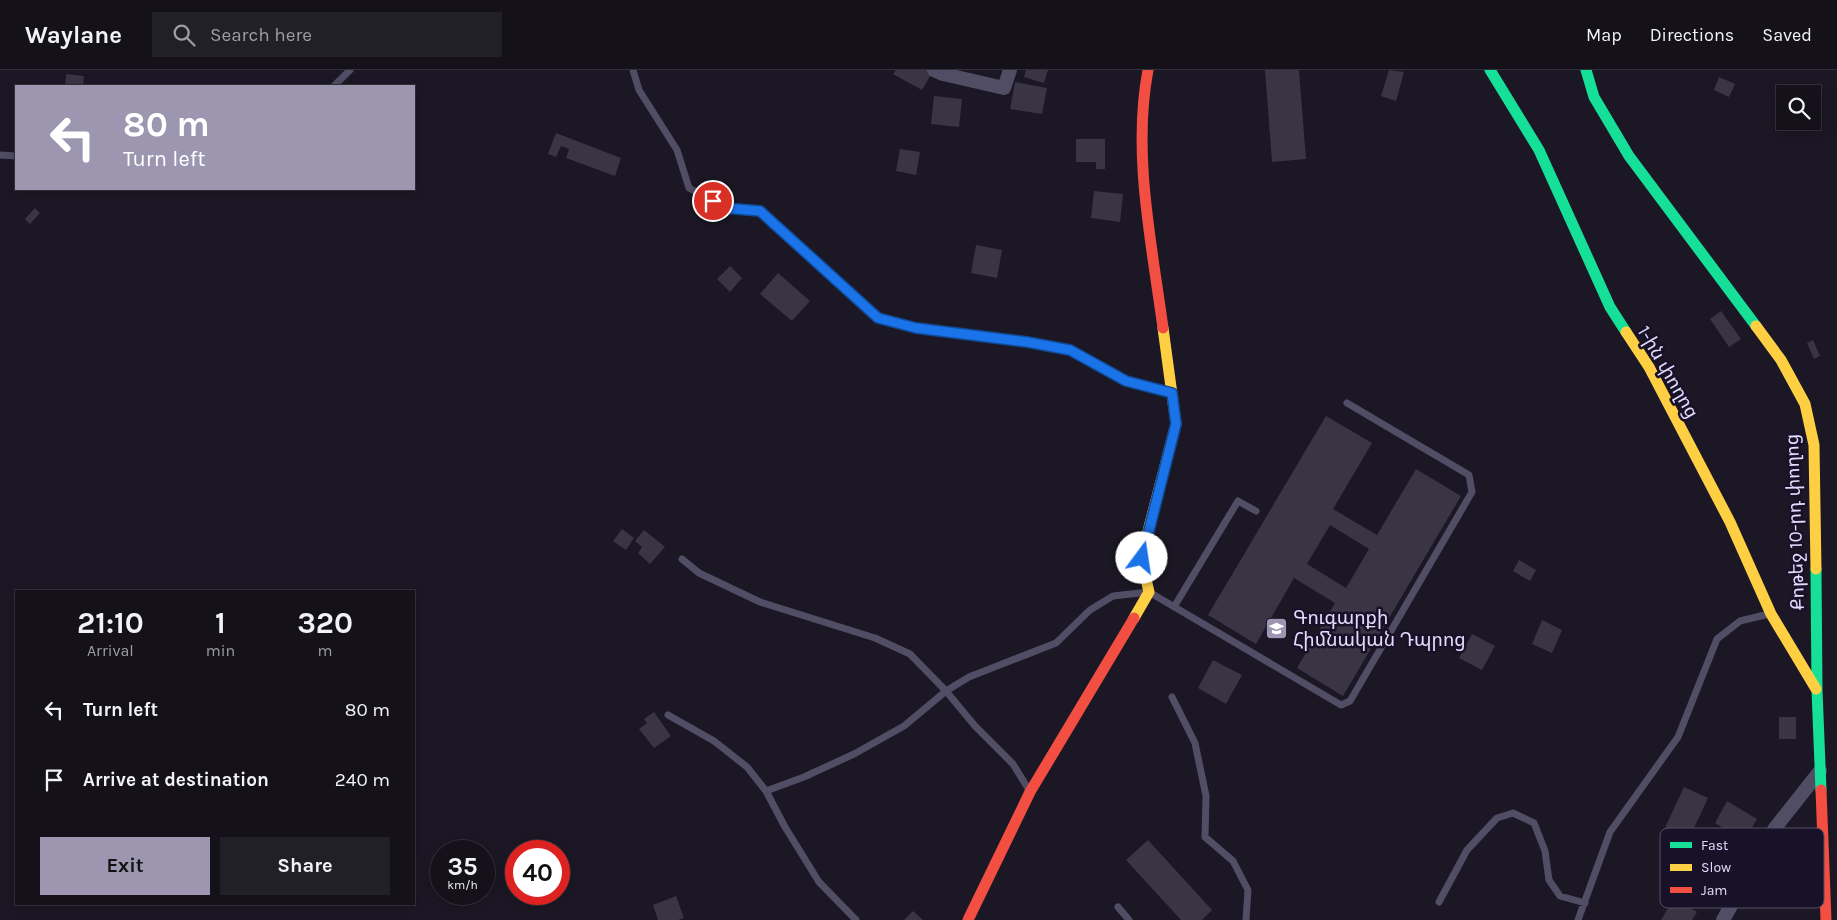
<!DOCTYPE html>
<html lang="en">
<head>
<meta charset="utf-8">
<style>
	:root { --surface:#14111b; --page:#211f28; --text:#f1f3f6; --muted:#9d9da3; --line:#33313a; --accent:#9c96b1 }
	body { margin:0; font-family:Karla,"Noto Sans Armenian",sans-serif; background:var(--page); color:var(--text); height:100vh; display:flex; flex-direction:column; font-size:19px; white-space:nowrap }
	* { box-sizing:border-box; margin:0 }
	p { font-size:16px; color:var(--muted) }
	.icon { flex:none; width:28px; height:28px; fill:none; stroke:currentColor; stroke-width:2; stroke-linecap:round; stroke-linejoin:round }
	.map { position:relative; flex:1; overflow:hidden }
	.drawer { position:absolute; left:15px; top:520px; width:400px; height:315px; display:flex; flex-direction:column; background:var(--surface); border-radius:0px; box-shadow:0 2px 12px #0003,0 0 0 1px var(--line) }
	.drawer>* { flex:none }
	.top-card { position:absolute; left:15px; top:15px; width:400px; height:105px; border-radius:0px; box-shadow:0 2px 12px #0003,0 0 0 1px var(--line); background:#9c96b1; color:#fff; overflow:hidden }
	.tools { position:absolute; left:1776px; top:15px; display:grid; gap:10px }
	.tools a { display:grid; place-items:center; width:45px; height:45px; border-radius:0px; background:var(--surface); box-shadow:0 2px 12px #0003,0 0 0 1px var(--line); font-size:25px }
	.speed { position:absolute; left:430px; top:770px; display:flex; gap:10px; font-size:25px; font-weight:700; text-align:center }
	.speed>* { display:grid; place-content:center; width:65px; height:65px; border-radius:50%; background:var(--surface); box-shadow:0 2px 12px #0003,0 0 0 1px var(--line); line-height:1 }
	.speed small { font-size:12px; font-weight:400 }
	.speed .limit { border:8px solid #d22; background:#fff; color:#111 }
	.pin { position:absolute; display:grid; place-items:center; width:42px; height:42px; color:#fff; margin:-21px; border:2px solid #fff; border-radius:50%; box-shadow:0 1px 5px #0007 }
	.me { position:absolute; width:55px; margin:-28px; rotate:14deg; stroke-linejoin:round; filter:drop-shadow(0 0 4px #0008) }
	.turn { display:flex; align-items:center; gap:18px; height:105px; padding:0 25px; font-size:22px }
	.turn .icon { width:65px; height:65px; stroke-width:2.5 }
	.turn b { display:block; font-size:35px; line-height:42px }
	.eta { display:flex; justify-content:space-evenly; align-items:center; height:85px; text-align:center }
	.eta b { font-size:30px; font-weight:700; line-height:35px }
	.primary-button { display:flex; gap:10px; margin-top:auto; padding:10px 25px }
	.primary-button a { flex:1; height:58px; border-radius:0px; background:var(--accent); color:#111; font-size:20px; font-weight:700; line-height:58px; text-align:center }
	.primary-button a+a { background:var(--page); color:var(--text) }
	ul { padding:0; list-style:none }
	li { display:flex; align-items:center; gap:15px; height:70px; padding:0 25px }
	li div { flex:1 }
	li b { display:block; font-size:19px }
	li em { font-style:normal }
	header { display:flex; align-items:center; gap:30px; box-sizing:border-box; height:70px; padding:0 25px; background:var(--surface); border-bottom:1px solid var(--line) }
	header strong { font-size:24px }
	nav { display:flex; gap:28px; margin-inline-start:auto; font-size:18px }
	.search { width:350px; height:45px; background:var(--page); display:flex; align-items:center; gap:12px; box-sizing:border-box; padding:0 18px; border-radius:0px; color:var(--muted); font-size:19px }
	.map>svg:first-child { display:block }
	.building { fill:#3a3545; fill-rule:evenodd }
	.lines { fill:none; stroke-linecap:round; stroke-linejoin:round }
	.lane { stroke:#504d64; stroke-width:7 }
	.street { stroke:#504d64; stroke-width:14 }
	.fast { stroke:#16e098; stroke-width:11 }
	.slow { stroke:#ffcf43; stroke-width:11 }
	.jam { stroke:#f24e42; stroke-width:11 }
	.route-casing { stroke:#114b97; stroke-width:12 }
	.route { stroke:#1a73e8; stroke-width:9 }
	.labels { text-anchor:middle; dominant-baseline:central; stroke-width:5; stroke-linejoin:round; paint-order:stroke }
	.street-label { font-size:19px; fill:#e2dbfd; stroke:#181229 }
	.poi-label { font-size:19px; fill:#e2dbfd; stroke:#181229; text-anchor:start }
	.key { fill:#181229; stroke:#554e69; stroke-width:1 }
	.key-label { font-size:14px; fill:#e2dbfd }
</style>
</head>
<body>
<header>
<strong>Waylane</strong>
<div class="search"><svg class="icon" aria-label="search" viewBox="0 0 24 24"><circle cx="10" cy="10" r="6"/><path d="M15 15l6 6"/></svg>Search here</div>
<nav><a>Map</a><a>Directions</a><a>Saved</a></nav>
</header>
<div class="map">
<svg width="1837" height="850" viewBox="0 0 1837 850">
	<rect width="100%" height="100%" fill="#1b1724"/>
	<path class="building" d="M896,0h31l5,3 -10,17 -29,-16z
		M1026,0h22l-4,13 -20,-6z
		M1265,0h34l7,89 -34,3z
		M1389,0l15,2 -8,29 -15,-5z
		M66,4l18,2 -1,10h-18z
		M1719,7l16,7 -6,13 -15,-7z
		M1015,12l32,6 -5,26 -32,-5z
		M934,26l28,3 -3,28 -28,-3z
		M556,63l65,25 -6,18 -49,-18 3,-9 -8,-3 -5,11 -8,-3z
		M1076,69h29v30h-9v-7h-20z
		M900,79l20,3 -4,23 -20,-4z
		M1094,121l29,3 -3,28 -29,-4z
		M35,138l5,5 -10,11 -5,-5z
		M976,175l26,5 -5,28 -26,-5z
		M730,196l12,12 -12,14 -13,-13z
		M778,203l32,28 -18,20 -32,-27z
		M1721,241l20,28 -12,8 -19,-28z
		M1813,270l7,16 -6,3 -7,-16z
		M1326,346l46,27 -39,66 44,26 39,-66 45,27 -118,200 -46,-28 38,-65 -41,-25 -38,66 -48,-29zM1330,455l39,24 -23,39 -39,-24z
		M622,459l12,9 -8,12 -13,-9z
		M644,460l21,17 -15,17 -12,-11 4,-6 -7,-6z
		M1519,490l17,10 -6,11 -17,-10z
		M1542,550l20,10 -10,23 -20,-9z
		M1472,564l23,12 -13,24 -23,-12z
		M1213,590l29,15 -16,29 -28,-16z
		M654,642l17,24 -17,12 -15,-19 8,-6 -3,-4z
		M1779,647h17v22h-17z
		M1684,717l24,11 -21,45 -24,-11z
		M1727,731l30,18 -7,12 -6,-3 -6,9 -23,-14z
		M1148,770l64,70 -10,10h-21l-55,-60z
		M676,826l8,22 -6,2h-20l-5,-15z
		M1674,828l23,14 -5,8h-31z
		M913,841l10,9h-19z"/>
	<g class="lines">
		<path class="lane" d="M633,0l6,20 38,60 12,38 36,20 35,3 117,107 39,10 111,14 43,8 56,31 43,11
			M334,16l16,-16
			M0,85l16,1
			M682,489l17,14 61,29 115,36 35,16 36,37 29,35 38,38 16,26
			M1174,537l64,-106 18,10
			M1172,627l23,46 11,53 -1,41 28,24 15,29 -2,30
			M668,645l46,26 33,26 19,24 19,36 34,55 37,38
			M766,721l38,-14 50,-23 50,-28 42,-35 23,-14 87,-34 34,-33 23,-14 36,-4 192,113 9,-4 122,-209 -3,-17 -122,-72
			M1439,832l28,-52 30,-32 16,-5 21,10 11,28 4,29 11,16 25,7
			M1118,837l11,13
			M1578,850l32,-88 68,-95 39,-98 23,-18 29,-7"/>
		<path class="street" d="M934,0l9,4 61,14 6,-18
			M1723,850l52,-92 45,-57"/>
		<path class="fast" d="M1490,0l49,80 71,157 16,25
			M1586,0l8,27 35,59 127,170
			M1816,499l1,121 4,100"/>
		<path class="slow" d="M1756,256l25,34 24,44 9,41 2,124
			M1626,262l23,35 81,155 41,92 45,75
			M1134,548l15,-26 -8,-34 35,-134 -13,-96"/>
		<path class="jam" d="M1148,0c-16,84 4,175 15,258
			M1821,720l5,130
			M968,850l62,-128 104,-174"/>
	</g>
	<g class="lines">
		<defs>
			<path id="route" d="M713,131l12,7 35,3 118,107 38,10 111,14 43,8 56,31 46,12 4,31 -34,134"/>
		</defs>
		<use href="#route" class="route-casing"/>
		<use href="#route" class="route"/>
	</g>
	<defs>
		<symbol id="school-square" viewBox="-11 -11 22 22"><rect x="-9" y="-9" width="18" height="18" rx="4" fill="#9c96b1" stroke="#181229"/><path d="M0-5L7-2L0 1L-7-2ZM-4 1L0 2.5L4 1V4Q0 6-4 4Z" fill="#fff"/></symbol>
	</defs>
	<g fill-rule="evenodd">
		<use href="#school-square" x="1264" y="546" width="25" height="25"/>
	</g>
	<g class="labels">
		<g class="street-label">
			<text transform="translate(1668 302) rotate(60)">1-ին փողոց</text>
			<text transform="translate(1795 452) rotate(-92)">Քոթեջ 10-րդ փողոց</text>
		</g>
		<g class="poi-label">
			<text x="1293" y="548">Գուգարքի<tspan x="1293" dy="22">Հիմնական Դպրոց</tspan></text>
		</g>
	</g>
	<rect x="1660" y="758" width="164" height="80" rx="8" class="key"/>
	<rect x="1670" y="772" width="22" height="6" fill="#16e098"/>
	<rect x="1670" y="794" width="22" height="7" fill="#ffcf43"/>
	<rect x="1670" y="817" width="22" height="6" fill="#f24e42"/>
	<g class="key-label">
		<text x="1701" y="780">Fast</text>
		<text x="1701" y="802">Slow</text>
		<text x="1701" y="825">Jam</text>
	</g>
</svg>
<div class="tools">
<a><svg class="icon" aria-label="search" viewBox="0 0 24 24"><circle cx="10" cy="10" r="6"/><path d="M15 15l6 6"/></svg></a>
</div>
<div class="speed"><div>35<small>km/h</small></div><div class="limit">40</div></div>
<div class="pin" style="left:713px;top:131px;background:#d93025"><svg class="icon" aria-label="arrive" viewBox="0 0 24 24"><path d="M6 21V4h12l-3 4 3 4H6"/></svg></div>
<svg class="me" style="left:1142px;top:488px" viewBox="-20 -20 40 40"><circle r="19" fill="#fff"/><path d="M0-13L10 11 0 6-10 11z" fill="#1a73e8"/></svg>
<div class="top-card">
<div class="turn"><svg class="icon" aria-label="left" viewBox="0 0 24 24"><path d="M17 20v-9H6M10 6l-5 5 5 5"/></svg><div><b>80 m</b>Turn left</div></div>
</div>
<section class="drawer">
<div class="eta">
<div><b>21:10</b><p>Arrival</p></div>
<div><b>1</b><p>min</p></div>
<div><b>320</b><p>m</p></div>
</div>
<ul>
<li><svg class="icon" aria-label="left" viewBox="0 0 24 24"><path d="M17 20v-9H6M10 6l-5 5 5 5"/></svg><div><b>Turn left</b></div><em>80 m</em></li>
<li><svg class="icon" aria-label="arrive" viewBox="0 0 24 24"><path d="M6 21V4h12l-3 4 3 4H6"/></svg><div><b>Arrive at destination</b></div><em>240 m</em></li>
</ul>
<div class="primary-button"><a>Exit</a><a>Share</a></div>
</section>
</div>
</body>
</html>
